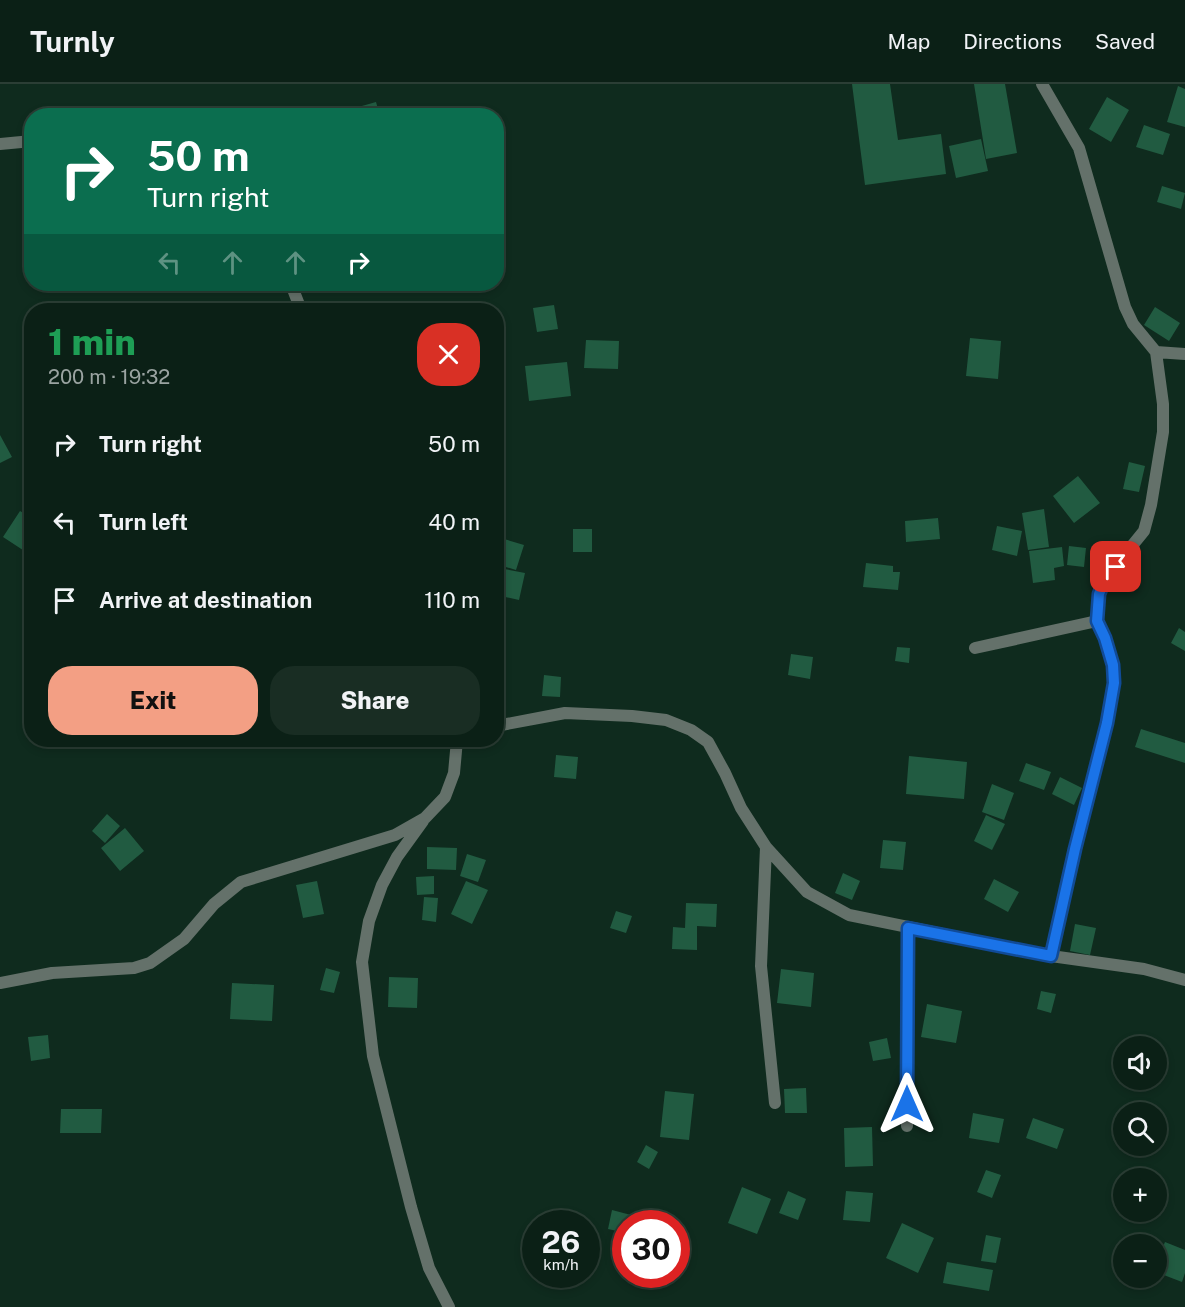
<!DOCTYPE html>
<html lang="en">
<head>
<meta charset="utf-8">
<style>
	:root { --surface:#0b2016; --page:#192d23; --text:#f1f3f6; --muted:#9aa3a1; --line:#2b3e35; --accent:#f39f84 }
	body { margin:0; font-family:"Public Sans",sans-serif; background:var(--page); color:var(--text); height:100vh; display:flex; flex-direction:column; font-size:22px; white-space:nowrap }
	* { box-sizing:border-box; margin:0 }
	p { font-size:20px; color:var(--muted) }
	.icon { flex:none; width:33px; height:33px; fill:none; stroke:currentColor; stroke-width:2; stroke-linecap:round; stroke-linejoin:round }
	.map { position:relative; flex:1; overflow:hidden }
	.drawer { position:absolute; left:24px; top:219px; width:480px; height:444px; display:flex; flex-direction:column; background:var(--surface); border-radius:24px; box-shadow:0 3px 9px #0003,0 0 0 2px var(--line) }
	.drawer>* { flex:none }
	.guide { position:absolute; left:24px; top:24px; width:480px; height:183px; border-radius:24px; box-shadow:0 3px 9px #0003,0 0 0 2px var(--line); background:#0b6e4f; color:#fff; overflow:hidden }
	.tools { position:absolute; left:1113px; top:952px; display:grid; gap:12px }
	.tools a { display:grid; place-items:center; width:54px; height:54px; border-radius:50%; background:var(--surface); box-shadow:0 3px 9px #0003,0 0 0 2px var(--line); font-size:30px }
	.speed { position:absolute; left:522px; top:1126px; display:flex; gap:12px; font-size:30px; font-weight:700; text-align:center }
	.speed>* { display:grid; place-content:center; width:78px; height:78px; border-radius:50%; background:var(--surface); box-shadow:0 3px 9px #0003,0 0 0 2px var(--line); line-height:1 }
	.speed small { font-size:15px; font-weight:400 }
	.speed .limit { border:9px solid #d22; background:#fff; color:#111 }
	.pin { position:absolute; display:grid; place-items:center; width:51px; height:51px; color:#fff; margin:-26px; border-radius:12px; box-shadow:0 3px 9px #0006 }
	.me { position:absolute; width:66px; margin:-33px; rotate:0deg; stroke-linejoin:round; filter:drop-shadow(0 0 4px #0008) }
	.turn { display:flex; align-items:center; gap:21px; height:126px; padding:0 24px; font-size:27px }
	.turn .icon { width:78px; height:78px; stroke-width:2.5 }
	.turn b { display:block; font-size:42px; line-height:51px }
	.lanes { display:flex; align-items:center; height:57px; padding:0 24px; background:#0003; justify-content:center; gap:30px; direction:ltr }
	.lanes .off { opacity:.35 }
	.round { display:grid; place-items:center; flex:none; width:63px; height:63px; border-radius:24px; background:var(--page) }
	.overview { display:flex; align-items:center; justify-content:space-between; height:102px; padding:0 24px }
	h1 { font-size:36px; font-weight:800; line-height:45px; color:#1e9e55 }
	.button { display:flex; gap:12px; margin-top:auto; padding:12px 24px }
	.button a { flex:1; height:69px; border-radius:24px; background:var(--accent); color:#111; font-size:24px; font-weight:800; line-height:69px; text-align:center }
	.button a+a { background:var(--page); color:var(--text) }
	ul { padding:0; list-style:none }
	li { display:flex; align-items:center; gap:18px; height:78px; padding:0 24px }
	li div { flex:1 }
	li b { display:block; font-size:22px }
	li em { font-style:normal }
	header { display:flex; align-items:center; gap:36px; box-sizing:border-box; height:84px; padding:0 30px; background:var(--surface); border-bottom:2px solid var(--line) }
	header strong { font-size:28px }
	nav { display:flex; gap:33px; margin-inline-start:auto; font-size:21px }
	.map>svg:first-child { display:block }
	.building { fill:#215b41 }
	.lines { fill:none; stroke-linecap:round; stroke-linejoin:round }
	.minor { stroke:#64716a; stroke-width:12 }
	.route-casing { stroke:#114b97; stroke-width:15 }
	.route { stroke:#1a73e8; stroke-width:10 }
</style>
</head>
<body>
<header>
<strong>Turnly</strong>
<nav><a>Map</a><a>Directions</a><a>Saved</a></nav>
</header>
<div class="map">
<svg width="1185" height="1223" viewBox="0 0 1185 1223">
	<rect width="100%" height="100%" fill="#0f2b1e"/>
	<path class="building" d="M852,0h38l8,56 43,-6 5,40 -81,11z
		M974,0h31l12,69 -31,6z
		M1178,2l7,3v38l-18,-5z
		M1107,13l22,13 -18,32 -22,-13z
		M376,18l4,14h-50v-1z
		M1144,41l26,9 -7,21 -27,-8z
		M981,55l7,32 -32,7 -7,-32z
		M1162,102l23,7 -4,16 -24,-7z
		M554,221l4,24 -21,3 -4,-24z
		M1155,223l25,16 -11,18 -25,-16z
		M970,254l31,3 -3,38 -32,-3z
		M586,256l33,1 -1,28 -34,-1z
		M567,278l4,34 -42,5 -4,-35z
		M0,351l12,22 -12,6z
		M1129,378l16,4 -6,26 -16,-3z
		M1078,392l22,27 -26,20 -21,-27z
		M1044,425l5,38 -21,3 -6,-37z
		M20,427l12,7v38l-29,-19z
		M938,434l2,21 -34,3 -1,-21z
		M997,442l25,5 -5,25 -25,-6z
		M573,445h19v23h-19z
		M501,454l23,7 -8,25 -20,-6v-13z
		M1069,462l17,2 -2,19 -17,-2z
		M1062,463l2,19 -10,2 1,12 -22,3 -4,-32z
		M866,479l27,3v6h7l-2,18 -35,-3z
		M499,484l26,5 -6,27 -23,-5z
		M1179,544l6,4v19l-14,-8z
		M897,563l13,1 -1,15 -14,-2z
		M791,570l22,3 -3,22 -22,-4z
		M544,591l17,2 -1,20 -18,-1z
		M1141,645l44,14v20l-50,-16z
		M556,671l22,2 -2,22 -22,-2z
		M909,672l58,6 -3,37 -58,-5z
		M1026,679l25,9 -7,18 -25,-9z
		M1060,693l22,11 -8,17 -22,-11z
		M992,700l22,9 -10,27 -22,-8z
		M107,730l13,12 -15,17 -13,-12z
		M986,731l19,9 -13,26 -18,-9z
		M125,744l19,23 -24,20 -19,-23z
		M883,756l23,2 -3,28 -23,-2z
		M427,763l30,1 -1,22 -29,-1z
		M467,770l19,6 -8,22 -18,-6z
		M843,789l17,8 -8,19 -17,-7z
		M434,792v18l-17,1 -1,-18z
		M994,795l25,13 -11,20 -24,-13z
		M317,797l7,33 -21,4 -7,-33z
		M466,797l22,9 -16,34 -21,-10z
		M424,813l14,1 -2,24 -14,-2z
		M686,819l31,1 -1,23 -19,-1v24l-25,-1 1,-22 12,1z
		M616,827l16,5 -6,17 -16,-5z
		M1075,840l21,4 -6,27 -20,-4z
		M326,884l14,4 -6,21 -14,-3z
		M781,885l33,4 -3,34 -34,-4z
		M389,893l29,1 -1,30 -29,-1z
		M232,899l42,2 -2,36 -42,-2z
		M1041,907l15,3 -5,19 -14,-4z
		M927,920l35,7 -6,32 -35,-6z
		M48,951l2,23 -19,3 -3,-24z
		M887,954l4,20 -18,3 -4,-19z
		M806,1004l1,25h-22l-1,-24z
		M665,1007l29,3 -5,46 -29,-3z
		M61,1025h41l-1,24h-41z
		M973,1029l31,6 -5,24 -30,-5z
		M1033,1034l31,11 -7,20 -31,-11z
		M872,1043l1,39 -28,1 -1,-39z
		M646,1061l12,7 -9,17 -12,-7z
		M986,1086l15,5 -9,23 -15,-6z
		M742,1103l29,12 -14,35 -29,-11z
		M788,1107l18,8 -8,21 -19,-7z
		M846,1107l27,2 -3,29 -27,-2z
		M612,1126l19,5 -2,9h-3v9l-18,-4z
		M902,1139l32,15 -16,35 -32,-15z
		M986,1151l15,3 -5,25 -15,-2z
		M1165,1158l20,8v23l-3,9 -26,-10v-9z
		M947,1178l46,8 -4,21 -46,-8z"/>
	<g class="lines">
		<path class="minor" d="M1042,0l37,64 46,159 8,17 23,28 7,52v28l-12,73 -7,26 -39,48 -6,15 -2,27 8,17 8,27 1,18 -7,40 -32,126 -24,107
			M0,60l32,-3
			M291,200l10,26
			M1156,268l29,2
			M975,564l122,-27
			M496,642l69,-13 67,3 34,4 25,10 17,12 17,31 16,35 25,39 41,45 42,23 202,41 93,13 41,11
			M423,737l-26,36 -15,28 -13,36 -7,41 11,94 38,151 18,61 20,39
			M766,763l-5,119 14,137
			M0,899l52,-10 82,-5 16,-5 34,-24 30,-35 27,-22 154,-47 30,-17 20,-21 9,-24 3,-33
			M907,1042l1,-198"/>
	</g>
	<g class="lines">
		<defs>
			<path id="route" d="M907,1020l1,-176 143,28 24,-107 32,-126 7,-40 -1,-18 -8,-27 -8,-17 2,-27 6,-15 11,-12"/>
		</defs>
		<use href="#route" class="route-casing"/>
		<use href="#route" class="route"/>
	</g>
</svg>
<div class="tools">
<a><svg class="icon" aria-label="sound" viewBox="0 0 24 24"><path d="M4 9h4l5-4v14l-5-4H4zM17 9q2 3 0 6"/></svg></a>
<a><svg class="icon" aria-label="search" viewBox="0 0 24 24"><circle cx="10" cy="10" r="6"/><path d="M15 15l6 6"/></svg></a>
<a>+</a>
<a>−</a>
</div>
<div class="speed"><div>26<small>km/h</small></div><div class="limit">30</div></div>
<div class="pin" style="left:1116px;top:483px;background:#d93025"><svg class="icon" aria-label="arrive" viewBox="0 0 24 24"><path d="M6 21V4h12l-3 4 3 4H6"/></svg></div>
<svg class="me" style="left:907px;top:1020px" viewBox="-20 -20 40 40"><path d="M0-17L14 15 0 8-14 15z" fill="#1a73e8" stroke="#fff" stroke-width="4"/></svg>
<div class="guide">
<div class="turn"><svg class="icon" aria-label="right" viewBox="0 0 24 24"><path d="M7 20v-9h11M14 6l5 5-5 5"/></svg><div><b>50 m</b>Turn right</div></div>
<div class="lanes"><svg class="icon off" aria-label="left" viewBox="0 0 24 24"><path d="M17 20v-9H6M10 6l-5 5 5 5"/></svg><svg class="icon off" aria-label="ahead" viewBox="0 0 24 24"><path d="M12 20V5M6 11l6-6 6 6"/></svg><svg class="icon off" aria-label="ahead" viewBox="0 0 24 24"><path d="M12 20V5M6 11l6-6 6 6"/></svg><svg class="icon" aria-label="right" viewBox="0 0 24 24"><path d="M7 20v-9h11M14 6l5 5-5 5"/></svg></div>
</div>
<section class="drawer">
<div class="overview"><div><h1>1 min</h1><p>200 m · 19:32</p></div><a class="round" style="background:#d93025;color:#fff"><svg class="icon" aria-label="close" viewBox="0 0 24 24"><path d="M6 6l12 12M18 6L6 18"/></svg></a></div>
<ul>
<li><svg class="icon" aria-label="right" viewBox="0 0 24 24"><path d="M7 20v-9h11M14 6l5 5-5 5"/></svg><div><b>Turn right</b></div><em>50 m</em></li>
<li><svg class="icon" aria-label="left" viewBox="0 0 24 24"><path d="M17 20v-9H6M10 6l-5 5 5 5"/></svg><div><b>Turn left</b></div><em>40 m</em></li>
<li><svg class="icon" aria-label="arrive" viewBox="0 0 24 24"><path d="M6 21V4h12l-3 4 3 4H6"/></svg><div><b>Arrive at destination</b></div><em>110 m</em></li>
</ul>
<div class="button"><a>Exit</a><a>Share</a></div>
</section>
</div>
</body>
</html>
